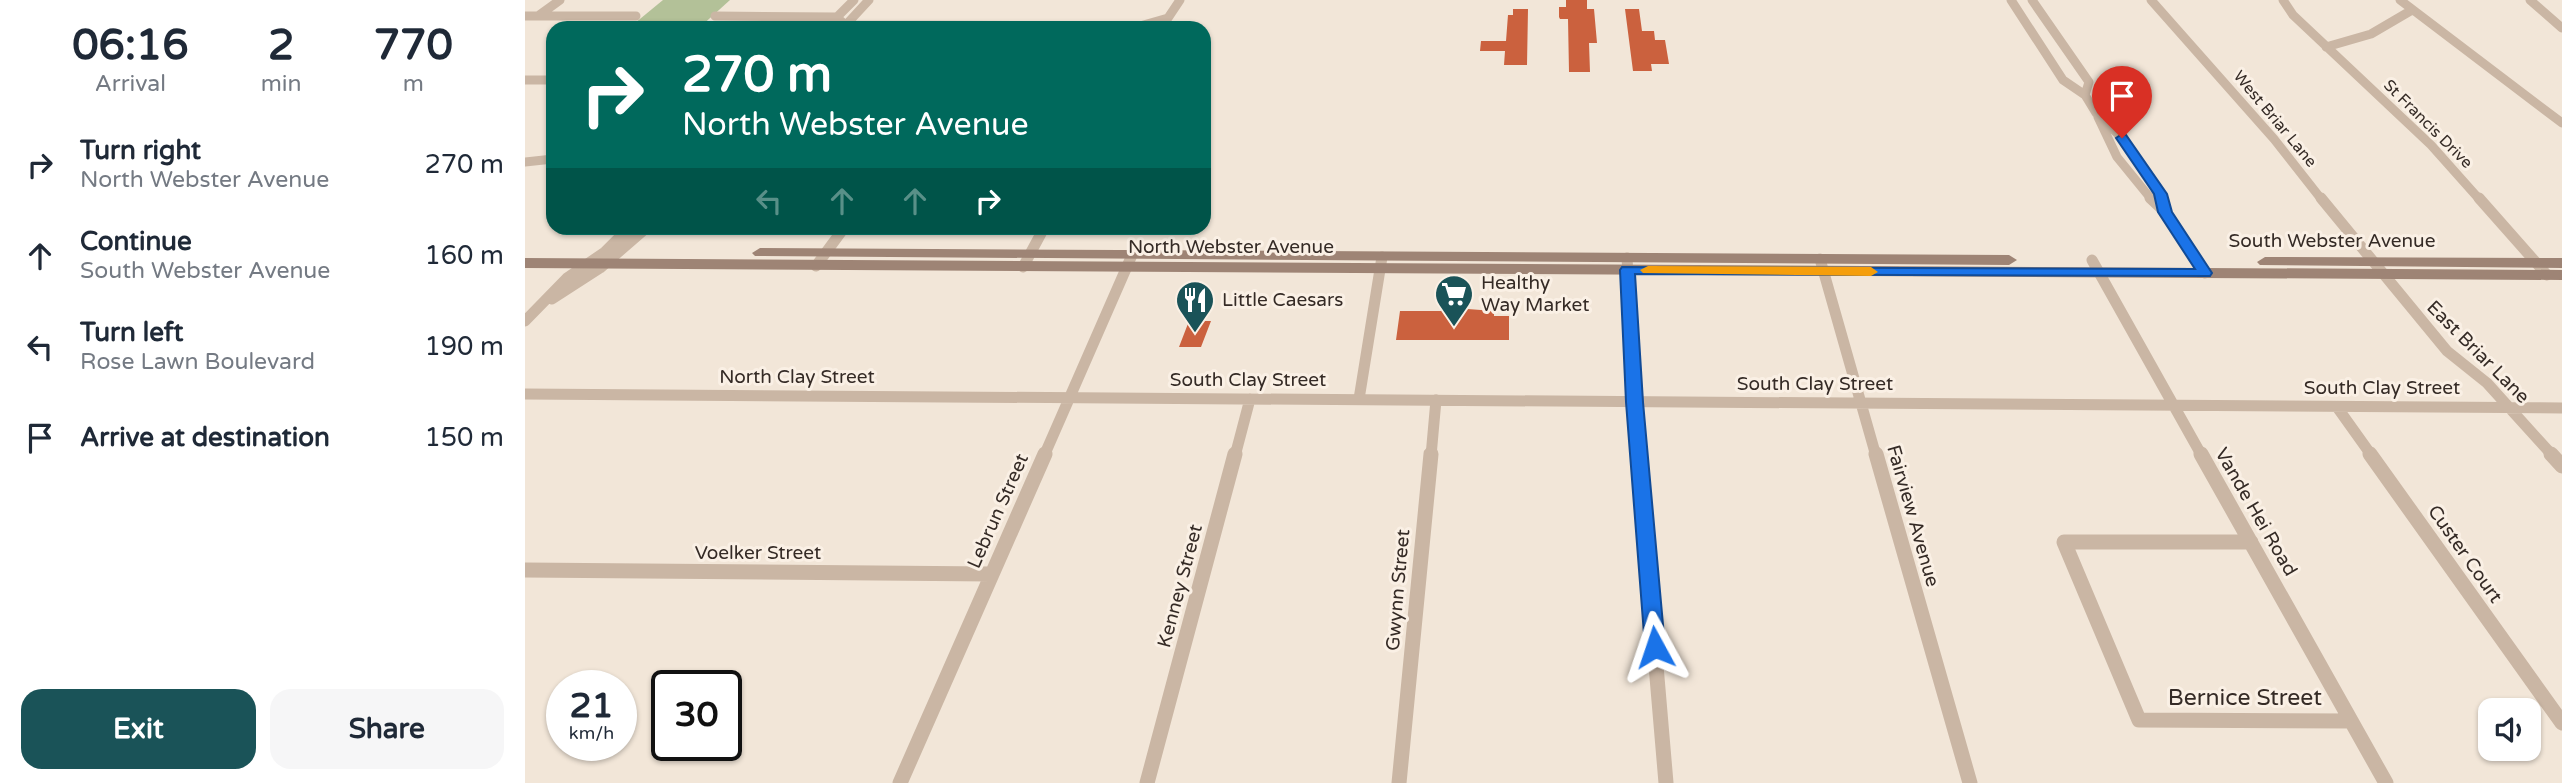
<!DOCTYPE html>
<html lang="en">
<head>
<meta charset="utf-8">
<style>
	:root { --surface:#fff; --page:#f6f6f7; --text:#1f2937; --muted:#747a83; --accent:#1a5358 }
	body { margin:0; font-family:"Varela Round",sans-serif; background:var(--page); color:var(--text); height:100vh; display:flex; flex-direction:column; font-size:26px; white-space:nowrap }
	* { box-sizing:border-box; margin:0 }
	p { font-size:23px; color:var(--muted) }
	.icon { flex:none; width:38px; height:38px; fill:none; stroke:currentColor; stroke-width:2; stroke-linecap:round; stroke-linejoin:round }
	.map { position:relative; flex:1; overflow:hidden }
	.sheet { display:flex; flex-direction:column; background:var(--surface); width:525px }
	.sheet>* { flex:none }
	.hud { position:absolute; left:21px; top:21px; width:665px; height:214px; border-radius:21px; box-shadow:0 2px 5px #0004; background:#00695c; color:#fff; overflow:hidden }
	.buttons { position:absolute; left:1953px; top:698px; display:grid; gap:14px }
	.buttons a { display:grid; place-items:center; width:63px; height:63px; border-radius:14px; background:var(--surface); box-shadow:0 2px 5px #0004; font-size:35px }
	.speed { position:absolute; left:21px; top:670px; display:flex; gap:14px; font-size:35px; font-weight:700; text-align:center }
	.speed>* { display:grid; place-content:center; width:91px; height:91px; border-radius:50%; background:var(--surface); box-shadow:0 2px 5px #0004; line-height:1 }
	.speed small { font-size:18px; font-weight:400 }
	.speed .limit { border:4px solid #111; border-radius:10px; background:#fff; color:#111 }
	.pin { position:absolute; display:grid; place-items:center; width:60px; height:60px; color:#fff; margin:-72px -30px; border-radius:50% 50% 50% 0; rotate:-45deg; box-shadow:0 0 7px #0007 }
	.pin .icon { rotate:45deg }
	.me { position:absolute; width:77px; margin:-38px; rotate:355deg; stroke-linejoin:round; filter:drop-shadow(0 0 5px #0008) }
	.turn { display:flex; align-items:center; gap:24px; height:147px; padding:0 21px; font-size:32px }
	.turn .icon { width:91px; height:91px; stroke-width:2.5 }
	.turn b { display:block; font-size:49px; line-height:60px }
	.lanes { display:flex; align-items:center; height:66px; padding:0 21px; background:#0003; justify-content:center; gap:35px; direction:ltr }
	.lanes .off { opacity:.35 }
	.eta { display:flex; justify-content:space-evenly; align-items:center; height:119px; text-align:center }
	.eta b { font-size:42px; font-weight:800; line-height:49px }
	.action { display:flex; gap:14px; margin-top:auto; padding:14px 21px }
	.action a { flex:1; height:80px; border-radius:21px; background:var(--accent); color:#fff; font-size:28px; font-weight:800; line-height:80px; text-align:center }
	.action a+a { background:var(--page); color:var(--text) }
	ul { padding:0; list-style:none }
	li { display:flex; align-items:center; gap:21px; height:91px; padding:0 21px }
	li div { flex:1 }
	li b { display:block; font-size:26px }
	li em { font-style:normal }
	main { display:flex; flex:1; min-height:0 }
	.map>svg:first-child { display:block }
	.green { fill:#b3c198 }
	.building { fill:#cb613e }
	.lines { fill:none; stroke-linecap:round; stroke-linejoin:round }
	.minor-far2 { stroke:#cab6a4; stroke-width:9 }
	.minor-far1 { stroke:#cab6a4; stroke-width:11 }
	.minor { stroke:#cab6a4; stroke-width:15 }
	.secondary { fill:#9e8475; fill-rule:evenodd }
	.route { fill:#1a73e8; stroke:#114b97; stroke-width:2 }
	.slow { fill:#f59e0b }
	.labels { text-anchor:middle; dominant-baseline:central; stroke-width:6; stroke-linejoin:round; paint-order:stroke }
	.far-street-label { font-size:16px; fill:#352b26; stroke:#faf0e5 }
	.street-label { font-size:19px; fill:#352b26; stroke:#faf0e5 }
	.poi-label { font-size:19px; fill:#352b26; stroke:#faf0e5; text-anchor:start }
	.near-street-label { font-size:23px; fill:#352b26; stroke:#faf0e5 }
</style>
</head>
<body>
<main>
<section class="sheet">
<div class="eta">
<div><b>06:16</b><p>Arrival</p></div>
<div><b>2</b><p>min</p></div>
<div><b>770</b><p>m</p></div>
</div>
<ul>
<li><svg class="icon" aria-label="right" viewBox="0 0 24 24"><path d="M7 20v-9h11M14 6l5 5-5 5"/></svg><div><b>Turn right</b><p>North Webster Avenue</p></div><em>270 m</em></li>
<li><svg class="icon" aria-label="ahead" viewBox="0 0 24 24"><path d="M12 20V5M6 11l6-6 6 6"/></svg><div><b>Continue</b><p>South Webster Avenue</p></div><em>160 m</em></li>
<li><svg class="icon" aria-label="left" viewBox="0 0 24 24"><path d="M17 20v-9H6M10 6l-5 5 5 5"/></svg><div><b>Turn left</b><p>Rose Lawn Boulevard</p></div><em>190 m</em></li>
<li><svg class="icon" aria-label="arrive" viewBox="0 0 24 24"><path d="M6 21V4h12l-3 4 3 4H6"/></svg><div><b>Arrive at destination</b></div><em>150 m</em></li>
</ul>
<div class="action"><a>Exit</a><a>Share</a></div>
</section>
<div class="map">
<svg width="2037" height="783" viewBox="0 0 2037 783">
	<rect width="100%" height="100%" fill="#f2e6d8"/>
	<path class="green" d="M138,0h67l-31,28h-70z"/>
	<path class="building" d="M1041,0h21v9h7l3,34h-8l1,29h-21l-1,-53h-8l-1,-2v-10h7z
		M988,9h15l-1,56h-23l1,-14h-25l1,-10h25l2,-26h5z
		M1100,9h14l3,22h12l1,9h10l4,24h-18l1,7h-19z
		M916,307l53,4v5h15v24h-113l4,-29h41z
		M664,321h22l-10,26h-22z"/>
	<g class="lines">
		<path class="minor-far2" d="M1486,0l52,80 22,15 11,18 26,25 39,56 1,6
			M1507,0l57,82 -4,13
			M1626,0l123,139 48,61
			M1758,0l10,15 138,130 49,55
			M1875,0l162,123
			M2005,0l32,28
			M0,16h111
			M13,16l22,-16
			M190,16l122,1 8,8 295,1 28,-8 12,-18
			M301,28l28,-28
			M318,28l26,-28
			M1801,47l45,-13 41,-24
			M0,80h28
			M1573,117l19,40 35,43
			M0,162l28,-3"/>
		<path class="minor-far1" d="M1625,198l15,14
			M1637,198l3,14 40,61
			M1796,198l126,153 40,32 66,73
			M1954,198l68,77
			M1102,258l12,198
			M1295,259l56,197
			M1567,260l110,196
			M291,266l28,-38
			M498,267l21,-39
			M27,299l48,-31 46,-40
			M0,321l42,-43 38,-26 24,-24
			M0,394l2037,14
			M834,399l23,-142
			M1812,407l35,49
			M519,456l88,-201
			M710,456l15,-57
			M906,456l5,-56"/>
		<path class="minor" d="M1113,454l28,329
			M1351,454l94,329
			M1676,454l185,329
			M1845,454l192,269
			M2026,454l11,12
			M1726,542h-187l75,178 212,1
			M0,570l466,4
			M375,783l145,-329
			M622,783l88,-329
			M874,783l32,-329"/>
		<path class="secondary" d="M235,248l1249,7 8,5 -8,5 -1254,-9 -3,-3z
			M1740,257l297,1v10l-302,-3 -3,-3z
			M0,258l2037,12v10l-2037,-12z"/>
	</g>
	<path class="route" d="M1597,134l4,1 41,59 5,18 40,61 -2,3 -575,-2 8,128 22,245 -3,6 -7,2 -7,-2 -3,-6 -19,-245 -6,-132 2,-3 573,2 -37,-57 -4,-18 -38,-56z"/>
	<path class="slow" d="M1123,266l223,1 7,5 -7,4 -228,-3 -3,-3z"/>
	<defs>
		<symbol id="supermarket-pin" viewBox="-11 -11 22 30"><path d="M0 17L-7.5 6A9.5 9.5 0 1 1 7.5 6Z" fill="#1a5358" stroke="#faf0e5"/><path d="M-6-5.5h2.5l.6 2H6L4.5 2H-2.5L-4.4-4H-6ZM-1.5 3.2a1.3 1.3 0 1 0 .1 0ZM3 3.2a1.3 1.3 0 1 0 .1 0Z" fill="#fff"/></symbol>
		<symbol id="restaurant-pin" viewBox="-11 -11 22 30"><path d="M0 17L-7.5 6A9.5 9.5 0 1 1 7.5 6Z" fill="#1a5358" stroke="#faf0e5"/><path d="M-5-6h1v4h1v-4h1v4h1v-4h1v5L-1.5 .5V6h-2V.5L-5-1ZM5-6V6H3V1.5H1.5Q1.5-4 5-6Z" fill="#fff"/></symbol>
	</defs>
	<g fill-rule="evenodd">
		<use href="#supermarket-pin" x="907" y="272" width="44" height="60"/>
		<use href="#restaurant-pin" x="648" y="278" width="44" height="60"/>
	</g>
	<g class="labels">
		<g class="far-street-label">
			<text transform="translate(1750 119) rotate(50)">West Briar Lane</text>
			<text transform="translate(1903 124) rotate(45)">St Francis Drive</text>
		</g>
		<g class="street-label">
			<text x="1807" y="241">South Webster Avenue</text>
			<text x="706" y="247">North Webster Avenue</text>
			<text transform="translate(1953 352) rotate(45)">East Briar Lane</text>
			<text x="272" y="377">North Clay Street</text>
			<text x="723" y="380">South Clay Street</text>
			<text x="1290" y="384">South Clay Street</text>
			<text x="1857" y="388">South Clay Street</text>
			<text transform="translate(473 511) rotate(-66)">Lebrun Street</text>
			<text transform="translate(1731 512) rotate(60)">Vande Hei Road</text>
			<text transform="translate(1388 516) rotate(74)">Fairview Avenue</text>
			<text x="233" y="553">Voelker Street</text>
			<text transform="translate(1940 554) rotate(55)">Custer Court</text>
			<text transform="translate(655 586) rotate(-75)">Kenney Street</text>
			<text transform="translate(873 590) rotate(-85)">Gwynn Street</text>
		</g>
		<g class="poi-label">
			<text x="956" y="283">Healthy<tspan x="956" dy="22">Way Market</tspan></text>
			<text x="697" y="300">Little Caesars</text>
		</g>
		<g class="near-street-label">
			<text x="1720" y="698">Bernice Street</text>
		</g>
	</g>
</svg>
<div class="buttons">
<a><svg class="icon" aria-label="sound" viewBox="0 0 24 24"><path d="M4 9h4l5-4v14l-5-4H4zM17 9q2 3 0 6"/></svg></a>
</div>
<div class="speed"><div>21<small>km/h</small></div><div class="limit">30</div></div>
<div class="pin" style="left:1597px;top:138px;background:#d93025"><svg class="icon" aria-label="arrive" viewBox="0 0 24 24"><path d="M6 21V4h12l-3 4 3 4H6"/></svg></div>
<svg class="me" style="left:1130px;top:647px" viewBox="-20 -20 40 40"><path d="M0-17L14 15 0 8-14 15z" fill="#1a73e8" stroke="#fff" stroke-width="4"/></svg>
<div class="hud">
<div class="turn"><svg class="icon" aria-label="right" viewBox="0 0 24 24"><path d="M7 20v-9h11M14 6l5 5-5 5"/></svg><div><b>270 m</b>North Webster Avenue</div></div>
<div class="lanes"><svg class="icon off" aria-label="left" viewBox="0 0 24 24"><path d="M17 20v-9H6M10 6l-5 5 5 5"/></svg><svg class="icon off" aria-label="ahead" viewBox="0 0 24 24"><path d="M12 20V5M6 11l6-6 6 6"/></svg><svg class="icon off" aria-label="ahead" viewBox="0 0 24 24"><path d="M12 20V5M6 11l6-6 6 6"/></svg><svg class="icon" aria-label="right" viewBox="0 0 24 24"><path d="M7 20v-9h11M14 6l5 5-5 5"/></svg></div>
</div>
</div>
</main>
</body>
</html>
